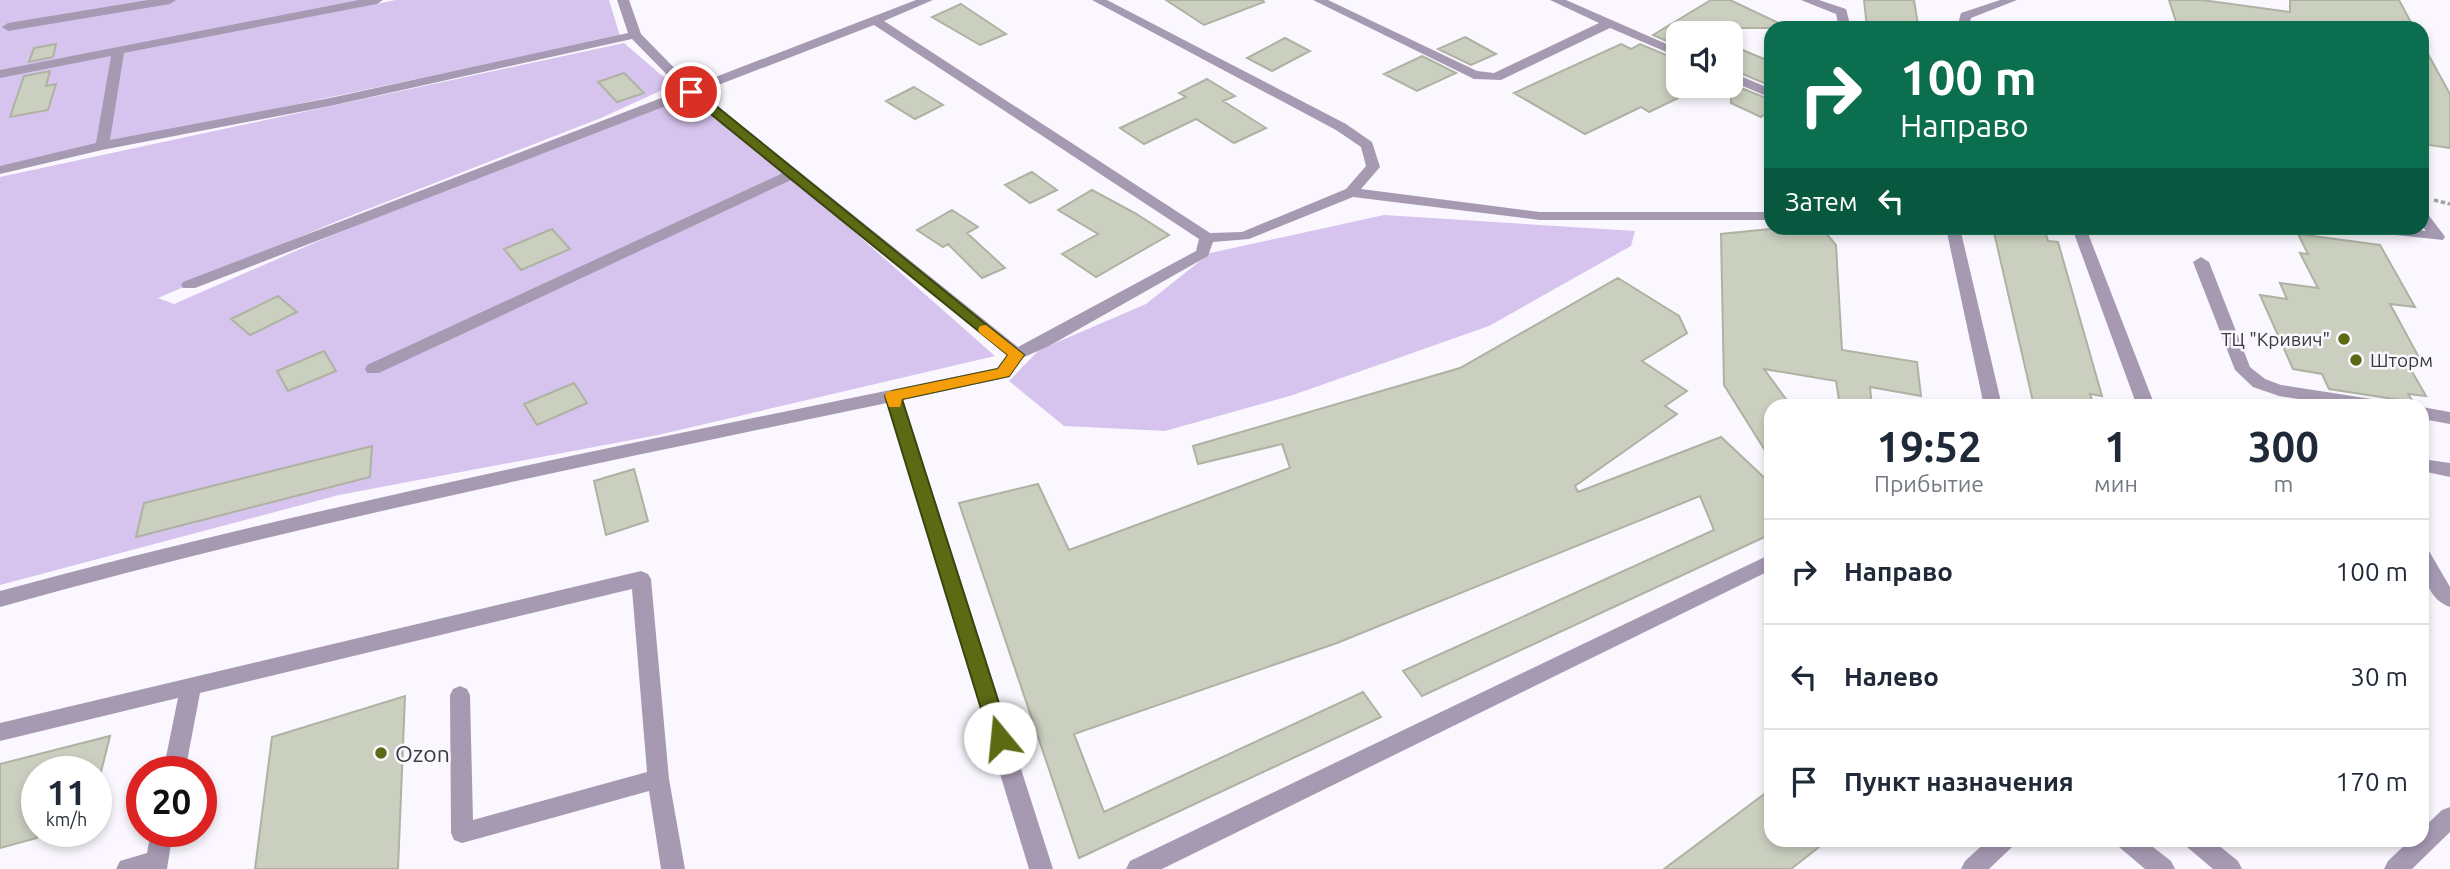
<!DOCTYPE html>
<html lang="ru">
<head>
<meta charset="utf-8">
<style>
	:root { --surface:#fff; --page:#f6f6f7; --text:#1f2937; --muted:#747a83; --line:#e0e1e3 }
	body { margin:0; font-family:Ubuntu,sans-serif; background:var(--page); color:var(--text); height:100vh; display:flex; flex-direction:column; font-size:26px; white-space:nowrap }
	* { box-sizing:border-box; margin:0 }
	p { font-size:23px; color:var(--muted) }
	.icon { flex:none; width:38px; height:38px; fill:none; stroke:currentColor; stroke-width:2; stroke-linecap:round; stroke-linejoin:round }
	.map { position:relative; flex:1; overflow:hidden }
	.details { position:absolute; left:1764px; top:399px; width:665px; height:448px; display:flex; flex-direction:column; background:var(--surface); border-radius:21px; box-shadow:0 4px 10px #0003 }
	.details>* { flex:none }
	.banner { position:absolute; left:1764px; top:21px; width:665px; height:214px; border-radius:21px; box-shadow:0 4px 10px #0003; background:#0b6e4f; color:#fff; overflow:hidden }
	.fabs { position:absolute; left:1666px; top:21px; display:grid; gap:14px }
	.fabs a { display:grid; place-items:center; width:77px; height:77px; border-radius:14px; background:var(--surface); box-shadow:0 4px 10px #0003; font-size:35px }
	.speed { position:absolute; left:21px; top:756px; display:flex; gap:14px; font-size:35px; font-weight:700; text-align:center }
	.speed>* { display:grid; place-content:center; width:91px; height:91px; border-radius:50%; background:var(--surface); box-shadow:0 4px 10px #0003; line-height:1 }
	.speed small { font-size:18px; font-weight:400 }
	.speed .limit { border:10px solid #d22; background:#fff; color:#111 }
	.pin { position:absolute; display:grid; place-items:center; width:60px; height:60px; color:#fff; margin:-30px; border:4px solid #fff; border-radius:50%; box-shadow:0 2px 7px #0007 }
	.me { position:absolute; width:77px; margin:-38px; rotate:343deg; stroke-linejoin:round; filter:drop-shadow(0 0 5px #0008) }
	.turn { display:flex; align-items:center; gap:24px; height:147px; padding:0 21px; font-size:32px }
	.turn .icon { width:91px; height:91px; stroke-width:2.5 }
	.turn b { display:block; font-size:49px; line-height:60px }
	.then { display:flex; align-items:center; height:66px; padding:0 21px; background:#0003; gap:14px; font-size:26px }
	.eta { display:flex; justify-content:space-evenly; align-items:center; height:119px; text-align:center }
	.eta b { font-size:42px; font-weight:700; line-height:49px }
	ul { padding:0; list-style:none }
	li { display:flex; align-items:center; gap:21px; height:105px; padding:0 21px; border-top:2px solid var(--line) }
	li div { flex:1 }
	li b { display:block; font-size:26px }
	li em { font-style:normal }
	.map>svg:first-child { display:block }
	.green { fill:#d7c4ee }
	.building { fill:#cacfbf; stroke:#aeb2a3; stroke-width:2 }
	.lines { fill:none; stroke-linecap:round; stroke-linejoin:round }
	.path { stroke:#a3a1a7; stroke-width:3.5; stroke-dasharray:4.5 2.5; stroke-linecap:butt }
	.minor { fill:#a69ab3; fill-rule:evenodd }
	.route { fill:#5c6a14; stroke:#3c450d; stroke-width:2 }
	.slow { fill:#f59e0b }
	.poi-dot { fill:#5c6a14; stroke:#faf8fe; stroke-width:2.5 }
	.labels { text-anchor:middle; dominant-baseline:central; stroke-width:5; stroke-linejoin:round; paint-order:stroke }
	.poi-label { font-size:19px; fill:#3c3a40; stroke:#faf8fe; text-anchor:end }
	.near-poi-label { font-size:23px; fill:#3c3a40; stroke:#faf8fe; text-anchor:start }
</style>
</head>
<body>
<div class="map">
<svg width="2450" height="869" viewBox="0 0 2450 869">
	<rect width="100%" height="100%" fill="#faf8fe"/>
	<path class="green" d="M0,0h362l-362,71z
		M396,0h213l11,36 -620,131v-90z
		M624,43l49,42 -72,33 -266,104 -177,76 16,6 156,-68 351,-142 102,75 212,187 -337,79 -319,60 -339,90v-408z
		M1384,215l251,16 -4,15 -142,80 -196,69 -128,36 -101,-5 -55,-45 30,-31 107,-46 64,-51z"/>
	<path class="building" d="M1166,0h97l1,2 -60,23z
		M1711,0h19l59,28h-111v18l-25,-11z
		M1864,0h50l4,25 -4,-1v4h-47z
		M2169,0h33l88,12v-12h109l15,28h-236z
		M961,4l45,30 -26,11 -48,-28z
		M1465,37l31,17 -25,11 -33,-16z
		M1285,38l25,13 -38,20 -25,-13z
		M2422,43l28,51v54l-28,-4z
		M56,44l-3,13 -24,5 5,-14z
		M1621,44l10,5 9,-5 38,16v38l-29,14 -8,-5 -56,27 -71,-41z
		M1731,45l40,17v24l-40,-17z
		M1422,56l34,17 -39,18 -33,-17z
		M50,71l-4,15 10,-2 -8,26 -38,7 14,-41z
		M624,73l20,20 -27,9 -19,-20z
		M1207,79l28,17 -12,5 43,27 -32,15 -38,-24 -52,25 -24,-16 66,-31 -7,-4z
		M1731,84l40,16v10l-10,7 -30,-14z
		M914,87l29,18 -28,14 -29,-18z
		M1032,172l25,18 -27,13 -25,-18z
		M1092,190l43,23 34,22 -73,42 -34,-23 36,-20 -40,-24z
		M952,210l26,17 -11,6 38,35 -23,10 -34,-34 -5,3 -26,-17z
		M1780,228l45,4 11,13 6,105 75,12 4,34 -51,-9 2,19h-32l-4,-25 -72,-12 27,37h-20v54l-47,-75 -3,-151z
		M1993,228h51l4,13 10,1 44,154 -12,-2 4,12h-60z
		M552,229l18,20 -49,21 -17,-21z
		M2298,234l82,11 35,62 -25,-3 32,59 -16,-2 20,35 -18,-2 5,8 -84,-13 -7,-15 -29,-5 -33,-74 27,4 -7,-16 38,5 -18,-35 8,1z
		M1618,278l61,38 8,17 -45,28 45,30 -22,15 12,8 -102,72 3,6 143,-55 50,47v50l-349,162 -19,-25 311,-141 -14,-34 -363,147 -263,91 30,78 259,-120 18,25 -302,141 -120,-355 79,-19 31,66 221,-82 -8,-24 -84,20 -5,-18 267,-78z
		M278,296l19,16 -47,23 -19,-16z
		M324,351l12,20 -48,20 -11,-20z
		M574,383l13,20 -50,22 -13,-21z
		M372,446l-2,31 -234,60 8,-34z
		M634,469l14,52 -42,14 -12,-54z
		M405,696l-7,173h-143l17,-132z
		M110,736l-9,36h-64v66l-37,10v-84z
		M1771,789v51h57l-37,29h-127z"/>
	<g class="lines">
		<path class="path" d="M2434,200l16,4"/>
		<path class="minor" d="M148,0h28l-6,4 -162,27 -6,-4 6,-4z
			M359,0h24l-6,4 -253,49 -14,87 220,-42 298,-65 -11,-33h12l12,34 51,52 224,-86h17l-49,21 326,212 32,-1 104,-43 20,-23 -5,-19 -25,-17 -244,-130h15l239,124 26,18 8,25 -19,22 179,23h231v8h-231l-187,-23 -104,42 -36,3 -5,14 -159,90 -27,12 -13,19 -106,23 150,469h-24l-142,-466c-298,62 -594,122 -887,204v-16c329,-89 663,-154 997,-223l10,-13 -216,-175 -412,193h-12l-2,-4 2,-4 416,-192 -94,-76 -494,191h-12l-2,-3 2,-3 499,-192 -50,-51 -302,67 -228,44 -102,24v-8l96,-23 15,-87 -111,22v-8zM874,25l325,214 -3,12 -178,96 -318,-255z
			M1313,0h15l149,71 17,2 105,-50 -49,-23h16l112,49v8l-68,-29 -109,52 -27,-1z
			M1801,0h18l27,9 5,19h-12l-3,-14z
			M2000,0h17l-46,18 -2,10h-12l4,-15z
			M1731,72l40,17v9l-40,-17z
			M2422,212l5,1 16,21 2,3 -2,3 -76,-8 -7,-4h38l28,3 -4,-5z
			M1946,228h14l42,178h-18z
			M2072,228h14l69,178h-18z
			M2201,257l8,5 41,105 15,12 16,6 97,15 9,6h-45l-63,-10 -26,-9 -18,-17 -42,-108z
			M2422,407l28,5v12l-28,-5z
			M2422,459l28,4v14l-28,-6z
			M2422,549l7,2 21,36v20c-24,-8 -28,-37 -28,-58z
			M1771,554v16l-609,299h-36l4,-8z
			M641,571l7,3 3,5 18,200 16,90h-24l-12,-78 -187,52 -8,-3 -3,-7 -1,-138 3,-6 7,-3 7,3 3,6 3,125 174,-48 -15,-183 -432,104 -15,79h-22l15,-74 -178,43v-18z
			M2450,807v25l-38,37h-28l4,-8 22,-21h12v-11l20,-19z
			M151,831h22l-6,38h-51l4,-8 27,-8z
			M1988,840h27l-3,7 -23,22h-28l4,-8z
			M2116,840h28l27,21 4,8h-30l-26,-22z
			M2184,840h28l26,21 4,8h-29l-26,-22z"/>
	</g>
	<path class="route" d="M686,89h9l329,266 -15,21 -107,23 108,339 -3,6 -7,2 -7,-2 -3,-6 -105,-342 8,-5 105,-22 10,-14 -322,-261z"/>
	<path class="slow" d="M986,325l38,30 -15,21 -107,23 -2,8h-11l-4,-11 2,-4 111,-23 10,-14 -28,-22 -2,-3 2,-4z"/>
	<g class="poi-dot">
		<circle cx="2344" cy="339" r="7"/>
		<circle cx="2356" cy="360" r="7"/>
		<circle cx="381" cy="753" r="7"/>
	</g>
	<g class="labels">
		<g class="poi-label">
			<text x="2330" y="339">ТЦ "Кривич"</text>
			<text x="2370" y="360" text-anchor="start">Шторм</text>
		</g>
		<g class="near-poi-label">
			<text x="395" y="753">Ozon</text>
		</g>
	</g>
</svg>
<div class="fabs">
<a><svg class="icon" aria-label="sound" viewBox="0 0 24 24"><path d="M4 9h4l5-4v14l-5-4H4zM17 9q2 3 0 6"/></svg></a>
</div>
<div class="speed"><div>11<small>km/h</small></div><div class="limit">20</div></div>
<div class="pin" style="left:691px;top:92px;background:#d93025"><svg class="icon" aria-label="arrive" viewBox="0 0 24 24"><path d="M6 21V4h12l-3 4 3 4H6"/></svg></div>
<svg class="me" style="left:1000px;top:738px" viewBox="-20 -20 40 40"><circle r="19" fill="#fff"/><path d="M0-13L10 11 0 6-10 11z" fill="#5c6a14"/></svg>
<div class="banner">
<div class="turn"><svg class="icon" aria-label="right" viewBox="0 0 24 24"><path d="M7 20v-9h11M14 6l5 5-5 5"/></svg><div><b>100 m</b>Направо</div></div>
<div class="then">Затем<svg class="icon" aria-label="left" viewBox="0 0 24 24"><path d="M17 20v-9H6M10 6l-5 5 5 5"/></svg></div>
</div>
<section class="details">
<div class="eta">
<div><b>19:52</b><p>Прибытие</p></div>
<div><b>1</b><p>мин</p></div>
<div><b>300</b><p>m</p></div>
</div>
<ul>
<li><svg class="icon" aria-label="right" viewBox="0 0 24 24"><path d="M7 20v-9h11M14 6l5 5-5 5"/></svg><div><b>Направо</b></div><em>100 m</em></li>
<li><svg class="icon" aria-label="left" viewBox="0 0 24 24"><path d="M17 20v-9H6M10 6l-5 5 5 5"/></svg><div><b>Налево</b></div><em>30 m</em></li>
<li><svg class="icon" aria-label="arrive" viewBox="0 0 24 24"><path d="M6 21V4h12l-3 4 3 4H6"/></svg><div><b>Пункт назначения</b></div><em>170 m</em></li>
</ul>
</section>
</div>
</body>
</html>
